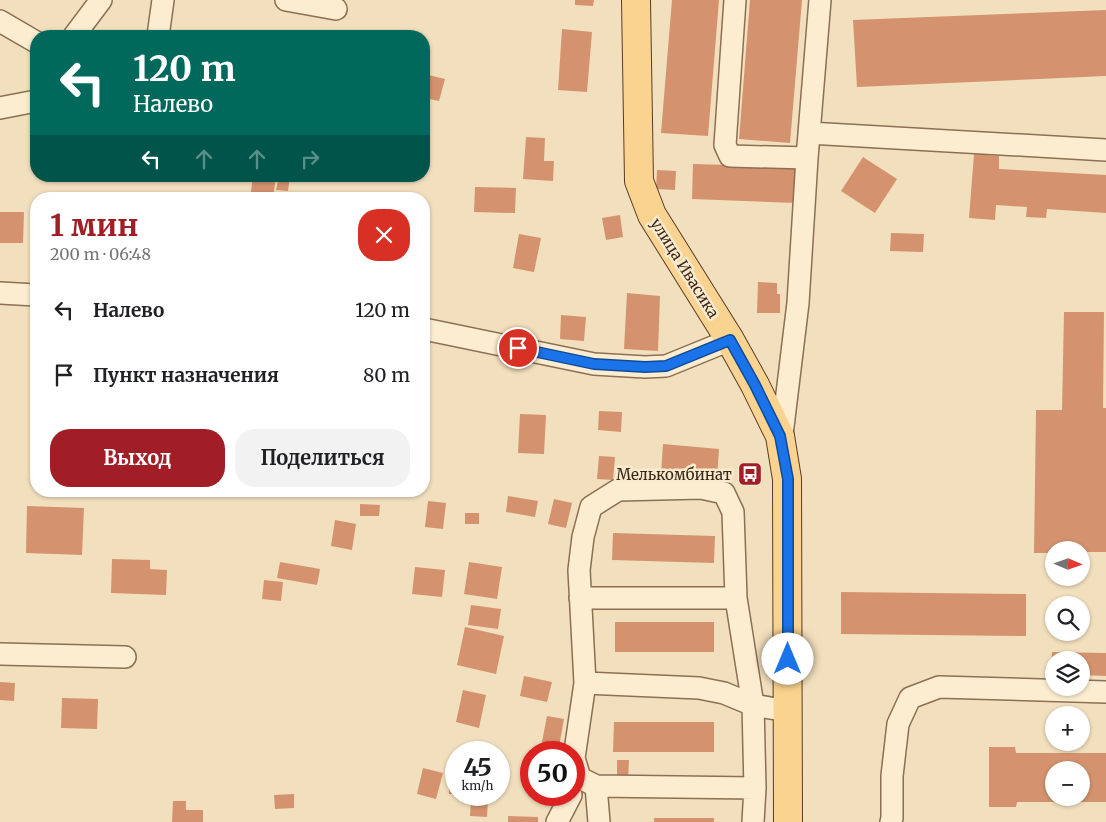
<!DOCTYPE html>
<html lang="ru">
<head>
<meta charset="utf-8">
<style>
	:root { --surface:#fff; --page:#f2f2f2; --text:#202124; --muted:#757577; --accent:#a11e26 }
	body { margin:0; font-family:Merriweather,serif; background:var(--page); color:var(--text); height:100vh; display:flex; flex-direction:column; font-size:19px; white-space:nowrap }
	* { box-sizing:border-box; margin:0 }
	p { font-size:16px; color:var(--muted) }
	.icon { flex:none; width:28px; height:28px; fill:none; stroke:currentColor; stroke-width:2; stroke-linecap:round; stroke-linejoin:round }
	.map { position:relative; flex:1; overflow:hidden }
	.sheet { position:absolute; left:30px; top:192px; width:400px; height:305px; display:flex; flex-direction:column; background:var(--surface); border-radius:20px; box-shadow:0 1px 4px #0004 }
	.sheet>* { flex:none }
	.top-card { position:absolute; left:30px; top:30px; width:400px; height:152px; border-radius:20px; box-shadow:0 1px 4px #0004; background:#00695c; color:#fff; overflow:hidden }
	.needle { width:32px; rotate:92deg }
	.tools { position:absolute; left:1045px; top:541px; display:grid; gap:10px }
	.tools a { display:grid; place-items:center; width:45px; height:45px; border-radius:50%; background:var(--surface); box-shadow:0 1px 4px #0004; font-size:25px }
	.speed { position:absolute; left:445px; top:741px; display:flex; gap:10px; font-size:25px; font-weight:700; text-align:center }
	.speed>* { display:grid; place-content:center; width:65px; height:65px; border-radius:50%; background:var(--surface); box-shadow:0 1px 4px #0004; line-height:1 }
	.speed small { font-size:12px; font-weight:400 }
	.speed .limit { border:8px solid #d22; background:#fff; color:#111 }
	.pin { position:absolute; display:grid; place-items:center; width:42px; height:42px; color:#fff; margin:-21px; border:2px solid #fff; border-radius:50%; box-shadow:0 1px 5px #0007 }
	.me { position:absolute; width:55px; margin:-28px; rotate:0deg; stroke-linejoin:round; filter:drop-shadow(0 0 4px #0008) }
	.turn { display:flex; align-items:center; gap:18px; height:105px; padding:0 20px; font-size:22px }
	.turn .icon { width:65px; height:65px; stroke-width:2.5 }
	.turn b { display:block; font-size:35px; line-height:42px }
	.lanes { display:flex; align-items:center; height:48px; padding:0 20px; background:#0003; justify-content:center; gap:25px; direction:ltr }
	.lanes .off { opacity:.35 }
	.round { display:grid; place-items:center; flex:none; width:52px; height:52px; border-radius:20px; background:var(--page) }
	.overview { display:flex; align-items:center; justify-content:space-between; height:85px; padding:0 20px }
	h1 { font-size:30px; font-weight:700; line-height:38px; color:var(--accent) }
	.button { display:flex; gap:10px; margin-top:auto; padding:10px 20px }
	.button a { flex:1; height:58px; border-radius:20px; background:var(--accent); color:#fff; font-size:20px; font-weight:700; line-height:58px; text-align:center }
	.button a+a { background:var(--page); color:var(--text) }
	ul { padding:0; list-style:none }
	li { display:flex; align-items:center; gap:15px; height:65px; padding:0 20px }
	li div { flex:1 }
	li b { display:block; font-size:19px }
	li em { font-style:normal }
	.map>svg:first-child { display:block }
	.building { fill:#d4936e; fill-rule:evenodd }
	.lines { fill:none; stroke-linecap:round; stroke-linejoin:round }
	.minor-casing { stroke:#8c6f54; stroke-width:24 }
	.major-casing { stroke:#593d29; stroke-width:30 }
	.minor { stroke:#fcedd1; stroke-width:21 }
	.major { stroke:#fad390; stroke-width:28 }
	.route-casing { stroke:#114b97; stroke-width:12 }
	.route { stroke:#1a73e8; stroke-width:9 }
	.labels { text-anchor:middle; dominant-baseline:central; stroke-width:5; stroke-linejoin:round; paint-order:stroke }
	.street-label { font-size:15px; fill:#39281a; stroke:#f9eacd }
	.poi-label { font-size:15px; fill:#39281a; stroke:#f9eacd; text-anchor:end }
</style>
</head>
<body>
<div class="map">
<svg width="1106" height="822" viewBox="0 0 1106 822">
	<rect width="100%" height="100%" fill="#f2dfbd"/>
	<path class="building" d="M575,0h19l-1,6 -18,-1z
		M672,0h47l-11,136 -47,-3z
		M750,0h52l-12,143 -51,-4z
		M1106,10v66l-249,11 -4,-67z
		M562,29l30,3 -5,60 -29,-2z
		M424,74l21,5 -6,22 -15,-3z
		M526,137l19,1 -1,23h10l-1,20 -30,-2z
		M974,154l25,2v13l107,6v38l-59,-4 -1,9 -20,-1 1,-10 -31,-2 -1,15 -26,-2z
		M863,157l34,22 -22,34 -34,-22z
		M693,164l105,3 -1,36 -105,-4z
		M657,170l19,1 -1,19 -19,-1z
		M253,176h23l-3,23h-23z
		M279,176h11l-2,15 -12,-1z
		M475,187l41,1 -1,25 -41,-1z
		M0,212h24l-1,31h-23z
		M620,215l3,22 -17,3 -4,-22z
		M891,233l33,1 -1,18 -33,-1z
		M519,234l22,4 -7,34 -21,-4z
		M758,282l19,1v11h3v19h-23z
		M627,293l33,3 -2,55 -34,-2z
		M1064,312h40l-1,96h3v144h-25v-2h-27v3h-20l2,-143h26z
		M561,315l25,2 -2,24 -24,-2z
		M599,411l23,1 -1,20 -23,-2z
		M520,414l26,1 -2,39 -26,-1z
		M663,444l56,5 -2,29 -56,-4z
		M599,456l16,1 -2,23 -16,-1z
		M508,496l30,5 -3,16 -29,-5z
		M554,499l18,4 -6,25 -18,-4z
		M428,501l18,2 -3,26 -18,-2z
		M360,504l20,1 -1,11h-19z
		M27,506l57,2 -2,47 -56,-2z
		M465,513h14v11h-14z
		M335,520l21,4 -4,26 -21,-4z
		M613,533l102,3 -1,27 -102,-3z
		M112,559l38,1v9l17,1 -1,25 -55,-2z
		M280,562l40,7 -3,16 -40,-7z
		M469,562l33,5 -5,32 -33,-5z
		M415,567l30,3 -3,27 -30,-3z
		M264,580l19,2 -2,19 -19,-2z
		M841,592l185,2v42l-185,-2z
		M471,605l30,4 -3,20 -30,-4z
		M615,622h99v30h-99z
		M465,627l39,9 -8,38 -39,-9z
		M1052,652l54,1v23l-25,-1v-15h-27v15h-3z
		M524,676l28,6 -5,20 -27,-6z
		M0,682l15,1 -1,18 -14,-1z
		M463,690l23,5 -7,33 -23,-6z
		M62,698l36,1 -1,30 -36,-1z
		M547,716l17,3 -6,33h-18z
		M614,722h100v30h-101z
		M989,747h26l1,6h90v49h-89l-1,5h-27zM1054,770h27v28h-27z
		M617,760h12l-1,20h-11z
		M423,768l20,5 -7,26 -19,-5z
		M449,772h7v22h-7z
		M294,794v14l-19,1 -1,-14z
		M471,797l17,1 -1,19 -17,-1z
		M173,801h13v9h17v12h-31z
		M508,816l30,1v5h-30z
		M654,818h60v4h-60z"/>
	<g class="lines">
		<defs>
			<path id="minor" d="M286,0l50,9
				M735,0l-10,145 5,11 77,2
				M0,21l36,21
				M74,36l27,-36
				M158,36l5,-36
				M0,108l36,-7
				M809,133l297,17
				M0,293l36,2
				M424,329l170,35 51,3 21,-1 64,-26
				M781,443l17,-140 9,-145 13,-158
				M580,598h156
				M0,654l125,3
				M585,683l114,5 25,5 29,12 2,83 -2,34
				M596,786l159,2
				M557,822l14,-27
				M599,822l-3,-36 -16,-8 -6,-20 11,-75 -6,-113 4,-33 8,-30 27,-17 83,-2 23,5 9,19 3,86 17,107 35,6
				M891,822l1,-4v-42l6,-52 12,-26 29,-11 167,5"/>
			<path id="major" d="M636,0l3,181 13,34 78,125 25,45 25,51 7,43 1,343"/>
		</defs>
		<use href="#minor" class="minor-casing"/>
		<use href="#major" class="major-casing"/>
		<use href="#minor" class="minor"/>
		<use href="#major" class="major"/>
	</g>
	<g class="lines">
		<defs>
			<path id="route" d="M518,348l76,16 51,3 21,-1 64,-26 25,45 25,51 8,43v180"/>
		</defs>
		<use href="#route" class="route-casing"/>
		<use href="#route" class="route"/>
	</g>
	<defs>
		<symbol id="bus-square" viewBox="-11 -11 22 22"><rect x="-9" y="-9" width="18" height="18" rx="4" fill="#a11e26" stroke="#f9eacd"/><path d="M-5-6H5V4H4V6H2V4H-2V6H-4V4H-5ZM-3.5-4V0h7V-4ZM-3.5 1.2v1.5H-2V1.2ZM2 1.2v1.5H3.5V1.2Z" fill="#fff"/></symbol>
	</defs>
	<g fill-rule="evenodd">
		<use href="#bus-square" x="736" y="460" width="28" height="28"/>
	</g>
	<g class="labels">
		<g class="street-label">
			<text transform="translate(685 268) rotate(58)">улица Ивасика</text>
		</g>
		<g class="poi-label">
			<text x="732" y="474">Мелькомбинат</text>
		</g>
	</g>
</svg>
<div class="tools">
<a><svg class="needle" viewBox="-14 -14 28 28"><path d="M0-13l5 13h-10z" fill="#e53935"/><path d="M0 13l5-13h-10z" fill="#757577"/></svg></a>
<a><svg class="icon" aria-label="search" viewBox="0 0 24 24"><circle cx="10" cy="10" r="6"/><path d="M15 15l6 6"/></svg></a>
<a><svg class="icon" aria-label="layers" viewBox="0 0 24 24"><path d="M12 4l9 5-9 5-9-5zM3 14l9 5 9-5"/></svg></a>
<a>+</a>
<a>−</a>
</div>
<div class="speed"><div>45<small>km/h</small></div><div class="limit">50</div></div>
<div class="pin" style="left:518px;top:348px;background:#d93025"><svg class="icon" aria-label="arrive" viewBox="0 0 24 24"><path d="M6 21V4h12l-3 4 3 4H6"/></svg></div>
<svg class="me" style="left:788px;top:659px" viewBox="-20 -20 40 40"><circle r="19" fill="#fff"/><path d="M0-13L10 11 0 6-10 11z" fill="#1a73e8"/></svg>
<div class="top-card">
<div class="turn"><svg class="icon" aria-label="left" viewBox="0 0 24 24"><path d="M17 20v-9H6M10 6l-5 5 5 5"/></svg><div><b>120 m</b>Налево</div></div>
<div class="lanes"><svg class="icon" aria-label="left" viewBox="0 0 24 24"><path d="M17 20v-9H6M10 6l-5 5 5 5"/></svg><svg class="icon off" aria-label="ahead" viewBox="0 0 24 24"><path d="M12 20V5M6 11l6-6 6 6"/></svg><svg class="icon off" aria-label="ahead" viewBox="0 0 24 24"><path d="M12 20V5M6 11l6-6 6 6"/></svg><svg class="icon off" aria-label="right" viewBox="0 0 24 24"><path d="M7 20v-9h11M14 6l5 5-5 5"/></svg></div>
</div>
<section class="sheet">
<div class="overview"><div><h1>1 мин</h1><p>200 m · 06:48</p></div><a class="round" style="background:#d93025;color:#fff"><svg class="icon" aria-label="close" viewBox="0 0 24 24"><path d="M6 6l12 12M18 6L6 18"/></svg></a></div>
<ul>
<li><svg class="icon" aria-label="left" viewBox="0 0 24 24"><path d="M17 20v-9H6M10 6l-5 5 5 5"/></svg><div><b>Налево</b></div><em>120 m</em></li>
<li><svg class="icon" aria-label="arrive" viewBox="0 0 24 24"><path d="M6 21V4h12l-3 4 3 4H6"/></svg><div><b>Пункт назначения</b></div><em>80 m</em></li>
</ul>
<div class="button"><a>Выход</a><a>Поделиться</a></div>
</section>
</div>
</body>
</html>
